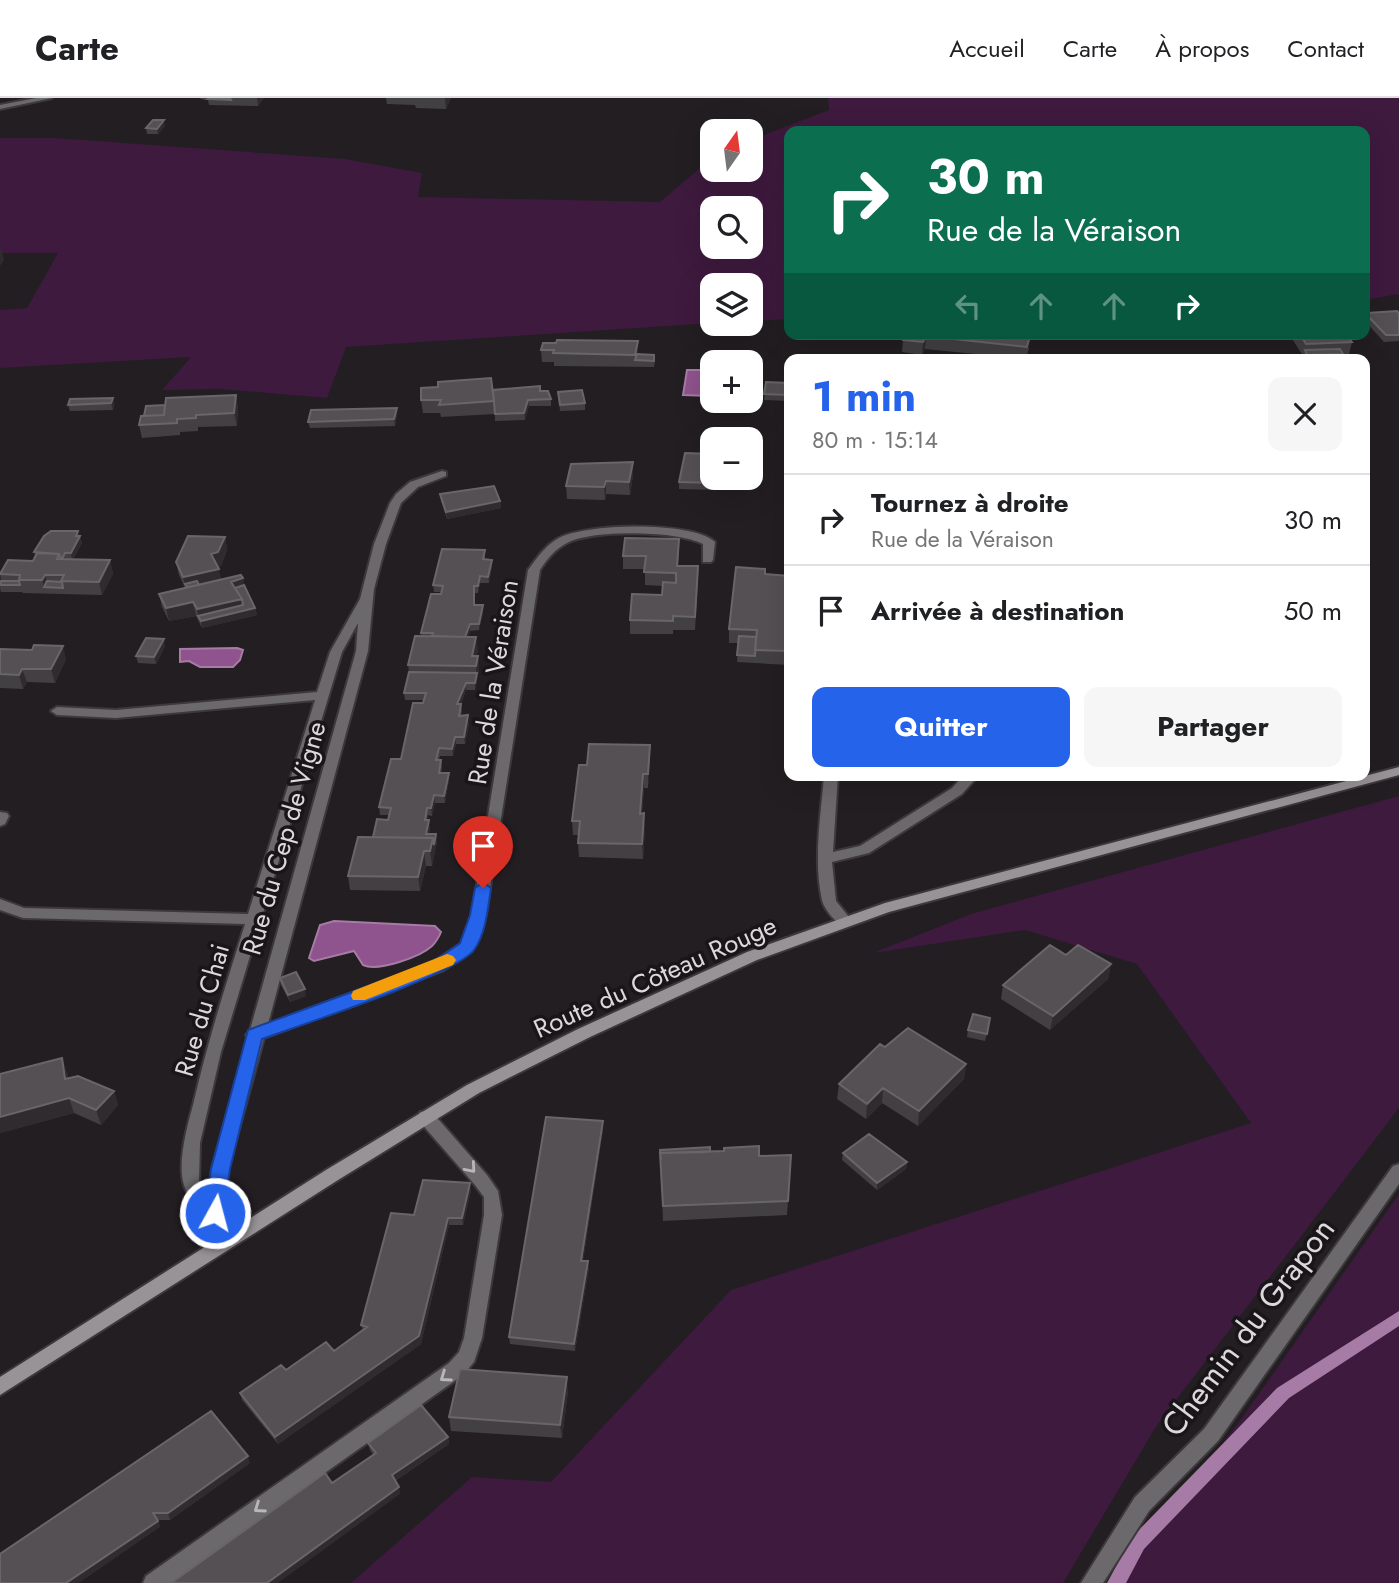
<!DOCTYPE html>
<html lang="fr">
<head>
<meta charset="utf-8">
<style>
	:root { --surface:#fff; --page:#f6f6f6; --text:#202124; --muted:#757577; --line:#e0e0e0; --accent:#2563eb }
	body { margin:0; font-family:Jost,sans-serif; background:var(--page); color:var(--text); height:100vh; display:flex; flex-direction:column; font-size:26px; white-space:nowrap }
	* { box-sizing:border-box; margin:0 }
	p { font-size:23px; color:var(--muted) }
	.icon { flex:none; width:38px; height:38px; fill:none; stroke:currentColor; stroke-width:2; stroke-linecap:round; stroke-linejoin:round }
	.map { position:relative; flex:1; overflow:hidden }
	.panel { position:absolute; left:784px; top:256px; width:586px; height:427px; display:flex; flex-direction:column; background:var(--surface); border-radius:14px; box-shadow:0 7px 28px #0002 }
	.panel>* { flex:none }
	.hud { position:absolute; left:784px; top:28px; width:586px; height:214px; border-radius:14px; box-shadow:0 7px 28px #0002; background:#0b6e4f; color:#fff; overflow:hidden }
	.needle { width:46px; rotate:14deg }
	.tools { position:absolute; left:700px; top:21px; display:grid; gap:14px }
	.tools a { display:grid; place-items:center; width:63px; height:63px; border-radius:14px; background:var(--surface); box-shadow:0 7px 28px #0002; font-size:35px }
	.pin { position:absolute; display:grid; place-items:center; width:60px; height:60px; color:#fff; margin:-72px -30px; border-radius:50% 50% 50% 0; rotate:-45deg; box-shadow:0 0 7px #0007 }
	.pin .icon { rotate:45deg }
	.me { position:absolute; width:77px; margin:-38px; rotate:7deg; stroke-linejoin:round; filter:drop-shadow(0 0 5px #0008) }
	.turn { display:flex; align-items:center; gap:24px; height:147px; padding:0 28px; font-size:32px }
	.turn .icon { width:91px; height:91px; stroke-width:2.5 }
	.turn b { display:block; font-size:49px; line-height:60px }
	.lanes { display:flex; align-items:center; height:66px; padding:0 28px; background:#0003; justify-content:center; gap:35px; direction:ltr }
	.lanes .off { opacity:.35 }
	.round { display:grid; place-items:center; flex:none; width:74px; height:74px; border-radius:14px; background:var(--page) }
	.overview { display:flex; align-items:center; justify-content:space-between; height:119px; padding:0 28px }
	h1 { font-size:42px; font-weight:700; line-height:52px; color:var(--accent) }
	.cta { display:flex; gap:14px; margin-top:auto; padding:14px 28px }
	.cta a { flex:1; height:80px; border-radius:14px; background:var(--accent); color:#fff; font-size:28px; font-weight:700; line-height:80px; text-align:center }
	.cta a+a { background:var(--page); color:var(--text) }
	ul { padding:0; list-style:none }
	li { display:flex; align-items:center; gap:21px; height:91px; padding:0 28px; border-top:2px solid var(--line) }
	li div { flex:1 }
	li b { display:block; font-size:26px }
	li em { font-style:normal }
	header { display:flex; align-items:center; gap:42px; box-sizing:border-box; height:98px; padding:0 35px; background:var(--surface); border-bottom:2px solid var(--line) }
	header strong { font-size:33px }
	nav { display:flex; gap:38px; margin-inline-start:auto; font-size:24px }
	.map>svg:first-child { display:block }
	.green { fill:#3e1a3e; fill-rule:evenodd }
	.water { fill:#8f538e; stroke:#a67ba5; stroke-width:2 }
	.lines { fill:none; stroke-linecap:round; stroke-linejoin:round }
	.stream { fill:#a67ba5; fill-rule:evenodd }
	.street-casing { stroke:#3c383c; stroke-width:4 }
	.secondary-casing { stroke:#3c383c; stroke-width:4 }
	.street { fill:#6b696b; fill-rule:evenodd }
	.secondary { fill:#979397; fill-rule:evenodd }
	.wall { fill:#434043 }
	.shaded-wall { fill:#2f2b2f }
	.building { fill:#545054; stroke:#696669; stroke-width:2 }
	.oneway { stroke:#bab7ba }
	.route { fill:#2563eb; stroke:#184099; stroke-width:2 }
	.slow { fill:#f59e0b }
	.labels { text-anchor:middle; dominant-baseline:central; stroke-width:7; stroke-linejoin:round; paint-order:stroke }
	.street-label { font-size:26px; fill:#dcd9dc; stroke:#191518 }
	.near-street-label { font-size:32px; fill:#dcd9dc; stroke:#191518 }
</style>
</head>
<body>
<header>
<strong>Carte</strong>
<nav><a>Accueil</a><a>Carte</a><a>À propos</a><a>Contact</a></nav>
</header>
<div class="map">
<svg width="1399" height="1485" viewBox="0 0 1399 1485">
	<rect width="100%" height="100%" fill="#221e22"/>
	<path class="green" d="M828,0h571v196l-34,6v-169h-576v188l-38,2v-36h-39v38l-366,24 -19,51 -107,-9 -58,1 29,-33 -191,11v-58l27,-2 31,-55h-58v-115h55l290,21 77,14 -4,24 242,5 52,-44v12h39v-30l78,-30zM712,110h39v39h-39z
		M1399,698v312l-242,317 -94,158h-712l121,-106 79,5 180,-192 520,-167 -114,-159 -112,-34 -152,23 98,-39z
		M1399,1096v389h-282l125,-165z"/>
	<path class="water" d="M687,272h25l-2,26 -27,-1z
		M237,550l6,2 -3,10 -7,7h-33l-11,-6 -9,1v-13z
		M334,823l101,5 6,6c-2,5 -5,10 -9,14 -12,11 -54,26 -69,19l-9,-14 -40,10 -5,-3 11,-33z"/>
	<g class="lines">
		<path class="stream" d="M1399,1213v15l-110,72 -145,151 -18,34h-19l25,-46 145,-149z"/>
		<defs>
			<path id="street" d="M36,0h16l-52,11v-4z
				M442,373l4,1v4l-28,11 -17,16 -15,41 -12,45 -6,62 -100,373 164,-61 29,-19 11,-30 56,-344c9,-12 16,-23 29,-31 28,-16 135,-18 158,3l-2,18 -2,2h-8v-18c-25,-13 -110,-15 -136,-1 -12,6 -20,16 -27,27l-54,344 -14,37 -30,20 -178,67 -36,131 -4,43 18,26 -3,5c-14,5 -19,-10 -27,-20 -11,-16 -21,-16 -28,-38 -7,-22 3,-58 9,-80 14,-61 33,-121 52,-181l-222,-6 -23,-8v-11l24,9 224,6 67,-214 -199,18 -59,-3 -6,-4 6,-4 59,3 201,-18 13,-40 30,-53 14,-55 16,-41 6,-9 14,-12zM358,525l-2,28 -106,379 -4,5 2,3 -36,131 -4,29 -9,-16 1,-39 21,-91 121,-400z
				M824,677h14l-5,77 27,-6 92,-58 12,-13h15l-17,19 -93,59 -37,9 4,39 17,21 -7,5c-9,-2 -22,-18 -24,-27 -9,-40 -1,-85 2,-125z
				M0,714l7,1 2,3 -4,8 -5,2z
				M426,1013l6,1 55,63 11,16 4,24 -20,123 -8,24 -11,13 -293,208h-27l3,-7 303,-213 10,-11 5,-14 20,-123v-18l-9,-12 -55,-63 -2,-5 2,-5z
				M1399,1066v20l-181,257 -69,70 -46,72h-22l54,-86 69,-68 189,-263z"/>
			<path id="secondary" d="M1399,669v8l-510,137 -132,48 -167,77 -111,56 -141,87 -338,215v-18l326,-207 141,-85 111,-56 169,-77 138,-49z"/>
		</defs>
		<use href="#street" class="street-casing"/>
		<use href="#secondary" class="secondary-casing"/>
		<use href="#street" class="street"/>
		<use href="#secondary" class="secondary"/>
	</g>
	<path class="wall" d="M200,0h64l-6,8 -49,-1 -1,-5 -7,-1z
		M386,0h65l-5,11 -30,-1 -1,-3 -28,-1z
		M165,28l-7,8h-11l-1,-6z
		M1365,215h34v28l-15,1 -19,-21z
		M905,236h112l12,14 -3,11 -101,-10 -3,6 -20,-3 1,-12z
		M1289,236h56l7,8 -3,12 -6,1 -1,4h-37z
		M541,252l97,4 17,7 -1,6 -100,-1v-4h-12z
		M491,280l3,25 46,-12 11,8v7h-22l-4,14 -30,1v-7l-54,3 -1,-4h-17l-2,-13 17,-13z
		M766,284l23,1v18l-25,-1z
		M558,294l27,11v7l-25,1z
		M236,297l2,13 -1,18 -39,1v4l-18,1v3l-38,3 -3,-13 5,-9 21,-11z
		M113,300l1,6 -1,6 -43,1 -2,-6z
		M397,316l-2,12 -85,2 -2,-6z
		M633,377l-3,20 -24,-1 -1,6 -38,-1 -1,-13z
		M718,380l-1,12 -38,-1v-7z
		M440,396l60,7 1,7 -54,11 -6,-18z
		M78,433l4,12 -9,16 37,1 3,14 -11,21 -79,-2 -1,-1h-21l-1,-4 1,-7 -1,-8 33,-12 2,-5 -1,-4z
		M225,439l2,13 -6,16 -3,1 3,12 22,-1 1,7 11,23 2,7 -55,13 -6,-12 -27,5 -7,-14 -3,-13 26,-6 -6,-13 -3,-13z
		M485,452v9l7,7 -3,17h-9l-2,10h-4v12l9,7 -4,18 -9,1 -2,6 10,13 -2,6h2l1,14 -4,20h-9l-5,14 1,7 -1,5 8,7 -4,21h-9l-3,12h-13l-1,4h2l1,7 -1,6 8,7 -4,23h-10l-3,13 -4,-1 -1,5 3,7 -1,7h7l1,7 -5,25h-6l-6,25 -70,-1 -2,-14 25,-39 15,-17 1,-5h-9l-1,-8 22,-48 22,-56 1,-3h-19l-1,-7 5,-21 -1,-7 13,-29v-3l20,-41h-7l-1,-7z
		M679,455l-1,13 20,14 -3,50h-22v4h-43v-14l32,-25 1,-9 -18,-1v-16h-22v-13z
		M789,459v108l-52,-3 1,-19h-9v-14l36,-55 21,1z
		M165,548l-9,18 -18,-1 -2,-7z
		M0,551l66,10 -11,24 -28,-1 -4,7 -23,-1z
		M650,647l-2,43h-4l-2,25 3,15 -2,31 -64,-2 -1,-14 1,-8h-6l-1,-14 15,-56z
		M1066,857l45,9 -3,15 -58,51 -49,-31 2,-14z
		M280,880l26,18 -16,6 -9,-17z
		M989,928l-4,15 -18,-4 1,-7z
		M885,949l81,17 -2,15 -46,47 -36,-23 -16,16 -29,-20 2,-15z
		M67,974l1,6 46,13 4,14 -17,20 -27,-12 -74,20v-59z
		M603,1023v8l-20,132 6,7 -14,83 -65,-7 -1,-7z
		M724,1050l35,8 32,-1 -4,60 -124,6 -3,-71 50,2 14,-1z
		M843,1055l64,9 -1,7 -29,21 -35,-30z
		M471,1092l-8,35h-14l-28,119 -143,100 -36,-44 -2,-7 46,-23 48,-19 29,-21 -2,-5 53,-110z
		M568,1293l-6,47 -111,-7 -2,-14z
		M448,1339l1,7 -54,37 5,13 -68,-11 41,-28 -3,-5 -2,-7z
		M250,1365l-80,57h-12l2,7 -160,56z"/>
	<path class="shaded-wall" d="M257,0h7l-6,8z
		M445,0h6l-5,11 -1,-10z
		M164,22l1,6 -7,8 -1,-5z
		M1,150l3,12 -4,6v-16z
		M926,238l-1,13 -3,6 1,-13z
		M638,243v12l-1,7h-2v7v-12z
		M236,297l2,13 -1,18 -3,-13z
		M113,300l1,6 -1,6 -2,-7z
		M528,302l1,6 -4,14 -1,-7z
		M397,310v6l-2,12 -1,-7z
		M633,364v13l-3,20 -1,-13z
		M606,383v13l-1,6 -1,-13z
		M500,403l1,7 -54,11 -1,-7z
		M78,433l4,12 -10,17 -1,-7z
		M225,439l2,13 -6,16 -7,2 -3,-14z
		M110,462l3,14 -11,21 -3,-13z
		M492,462v6l-3,17 -1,-6z
		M219,471l3,13 -34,8 -3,-6 -2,-7z
		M45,477l4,12h-5l2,7 -4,-14z
		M480,478v7l-2,10v-7z
		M243,480l3,14 -10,3 -5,-13z
		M242,501l13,9 2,7 -55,13 -1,-7 -3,-5 2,7 -3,-14z
		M193,504l3,14 -27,5 -3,-13z
		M483,507v7l-4,18v-6z
		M470,526v7l-7,19 -1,-7z
		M476,539l2,13 -4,16 -2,-10z
		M164,541l1,7 -9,18 -2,-7z
		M63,548l3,13 -11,24 -4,-14z
		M478,558l1,14 -2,10 -1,-14z
		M22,571l5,13 -4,7 -4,-14z
		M477,575v7l-2,10v-7z
		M466,585v7l-8,21 -1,-7z
		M468,617l1,8 -4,21 -1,-7z
		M455,639l1,7 -3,12 -1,-7z
		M650,647v15l-2,28v-14z
		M449,675v7l-4,23 -1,-7z
		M643,676l1,14 -4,40v-14z
		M434,697l1,8 -3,13 -1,-8z
		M644,715l1,15 -2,31 -1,-15z
		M429,722l1,7 -3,14 -1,-7z
		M436,736l1,7 -5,25 -2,-15 3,-13z
		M424,753l2,15 -6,25 -2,-14z
		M1111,866l-3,15 -58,51 3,-14z
		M305,891l1,7 -16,6 -2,-7z
		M62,960l5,14 3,21 -5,-14z
		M966,966l-2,15 -46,47 1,-15z
		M883,990l-1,15 -16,16 1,-15z
		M114,993l4,14 -17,20 -5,-15z
		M69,1000l5,15 -74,20v-16z
		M603,1023v8l-21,139 -1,-7z
		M907,1064l-1,7 -29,21v-7z
		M470,1085l1,7 -8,35 -1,-7z
		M448,1120l1,7 -28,119 -143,100 -3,-7 144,-101z
		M588,1163l1,7 -14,83 -1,-7z
		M567,1279l1,14 -6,47 -2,-13z
		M448,1339l1,7 -56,38 -1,-7z
		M248,1358l2,7 -80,57 -2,-7z
		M399,1389l1,7 -122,89h-11z
		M158,1423l2,6 -81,56h-13z"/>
	<path class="building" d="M210,0h20l1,2 -23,-1z
		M153,22h11l-7,9 -11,-1z
		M1397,213l2,2v22h-13l-21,-22z
		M905,236h111l14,2 -3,11 -101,-11 -3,6 -20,-2z
		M1300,236h45l7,8 -46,2z
		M557,242l81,1 -3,14 -82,-2 1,-3h-13l2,-7h13z
		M1340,251l3,5 -36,1 -2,-5z
		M637,256l17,1v6l-19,-1z
		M491,280l3,23 -55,4 2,-5h-20v-12l17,-1v-5z
		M766,284l23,1v12l-25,-1z
		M540,288v5h8l3,8 -23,1 -4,13 -29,1 -2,-24z
		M582,292l3,13 -25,2 -2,-13z
		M236,297l-2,18 -38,2v3l-19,1v4l-38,2 2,-9 23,-1 2,-17z
		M113,300l-2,5 -43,2 2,-6z
		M165,307l-1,10 -20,1 2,-10z
		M397,310l-3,11 -86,3 3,-12z
		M685,355l27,1v24h6l-1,5 -38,-1z
		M633,364l-4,20 -23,-1 -2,6 -38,-1 5,-22z
		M494,388l6,15 -54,11 -6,-18z
		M51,433h27l-2,5h4l-9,17h-6l-3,6h-1l-2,-5 -25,-2 10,-16z
		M188,438l37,1 -7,15 -7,2 8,15 -36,8 -7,-15z
		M625,440l54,1 -2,27h21l-3,51 -22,-1v5l-43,-1 2,-26 30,1 1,-13 13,1v-10l-32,-1 2,-16h-23z
		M442,451l43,1 -2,9 9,1 -4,17 -8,-1 -2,10h-4v19h9l-4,19h-9l-5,13 -33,-1 1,-3h-12l10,-39h10l2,-8 -10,-1z
		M37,455l22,1 -2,5 53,1 -11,22 -38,-1 3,-6h-19l-3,5h-23l1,-5 -20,-1 8,-14 25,1z
		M788,459h1v19l-3,-1z
		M736,469l29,2v5l24,2v75l-34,-1 2,-20 -28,-1z
		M241,477l2,3 -12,4 11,17 -45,10 -4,-7 -27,6 -7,-14z
		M1,483h18l1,4h-20z
		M47,483l15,1 1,6 -19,-1z
		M197,483l2,4 -12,2 -2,-3z
		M244,487l11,23 -54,13 -3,-5 45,-11 -1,-6 -7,-11z
		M415,538l61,1 -4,19h6l-2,10 -68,-1z
		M739,538l17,1 -1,19 -18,-1z
		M146,540l18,1 -10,18 -18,-1z
		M34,547l29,1 -12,23h-29l-3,6 -19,-1v-25l32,1z
		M409,574l68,1 -2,10h-9l-9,21h4l-2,12 9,-1 -4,22h-9l-3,12 -13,-1 -3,12h5l-2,13h10l-5,23 -10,-1 -3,13h-4l-2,12h4l-3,14h10l-2,11 -1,-7 -60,-1 4,-18 11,1 3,-12 -12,-1 12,-48h10l12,-56h10l3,-10h-22z
		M589,646l61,1 -2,29h-5l-3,40 4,-1 -2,31 -64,-1 2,-22h-8l7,-56h8z
		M358,739l75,1 -3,13h-6l-6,26 -70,-1z
		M1050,847l16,10 12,-10 33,19 -58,52 -50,-31z
		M296,874l9,17 -17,6 -8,-17z
		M973,916l17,4 -3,16 -19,-4z
		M908,930l58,36 -47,47 -36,-23 -16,16 -28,-20 41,-40 5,3z
		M62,960l3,21 13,-3 36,15 -18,19 -27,-12 -69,19v-43z
		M546,1019l57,4 -22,140h7l-14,83 -65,-7z
		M869,1036l38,28 -30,21 -34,-30z
		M759,1048v10l32,-1 -3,46 -125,5 -3,-53 64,-2v-3z
		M710,1049v5l-50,1 1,7 -1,-10z
		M423,1082l47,3 -8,35h-14l-29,118 -144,101 -35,-44 41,-28 5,5 40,-28 8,9 33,-24 -6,-2 30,-112 23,2z
		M460,1271l107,8 -7,48 -111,-8z
		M421,1307l27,32 -56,38 7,12 -132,96h-96l154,-110 7,10 44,-30 -8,-10z
		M211,1313l37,45 -80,57h-15l5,8 -92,62h-66v-29z"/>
	<defs><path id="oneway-chevron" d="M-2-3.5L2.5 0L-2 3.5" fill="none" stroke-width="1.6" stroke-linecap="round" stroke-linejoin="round" transform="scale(1.75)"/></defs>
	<g class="oneway">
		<use href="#oneway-chevron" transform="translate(471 1070) rotate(49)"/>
		<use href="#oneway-chevron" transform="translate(445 1279) rotate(145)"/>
		<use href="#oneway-chevron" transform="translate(259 1410) rotate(145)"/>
	</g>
	<path class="route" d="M483,784l8,6c-3,19 -5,46 -17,62 -19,25 -173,75 -212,89l-32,130 -6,44 -3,6h-13l-3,-6 6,-44 37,-139 183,-67 29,-20 10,-28 5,-27z"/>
	<path class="slow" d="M447,856l6,2 3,4 -3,5 -88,35h-12l-2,-4 2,-5z"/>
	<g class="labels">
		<g class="street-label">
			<text transform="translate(493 584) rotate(-81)">Rue de la Véraison</text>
			<text transform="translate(284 740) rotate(-74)">Rue du Cep de Vigne</text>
			<text transform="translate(655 879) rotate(-24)">Route du Côteau Rouge</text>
			<text transform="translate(202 912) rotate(-74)">Rue du Chai</text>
		</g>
		<g class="near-street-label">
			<text transform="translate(1248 1229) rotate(-53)">Chemin du Grapon</text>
		</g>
	</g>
</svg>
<div class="tools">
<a><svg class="needle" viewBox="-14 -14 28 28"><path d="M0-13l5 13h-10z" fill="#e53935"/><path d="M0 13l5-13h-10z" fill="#757577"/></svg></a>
<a><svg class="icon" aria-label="search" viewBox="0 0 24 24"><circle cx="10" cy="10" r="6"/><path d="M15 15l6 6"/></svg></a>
<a><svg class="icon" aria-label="layers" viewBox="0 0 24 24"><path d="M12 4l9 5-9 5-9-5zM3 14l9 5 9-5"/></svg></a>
<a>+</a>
<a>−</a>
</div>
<div class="pin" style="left:483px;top:790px;background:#d93025"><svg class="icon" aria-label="arrive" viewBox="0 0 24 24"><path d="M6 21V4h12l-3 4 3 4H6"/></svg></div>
<svg class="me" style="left:215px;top:1115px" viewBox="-20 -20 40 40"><circle r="17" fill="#2563eb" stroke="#fff" stroke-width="3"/><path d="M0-11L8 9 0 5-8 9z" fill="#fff"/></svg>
<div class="hud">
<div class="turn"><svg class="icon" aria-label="right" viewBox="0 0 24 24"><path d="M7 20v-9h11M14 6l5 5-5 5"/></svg><div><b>30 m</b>Rue de la Véraison</div></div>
<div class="lanes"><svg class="icon off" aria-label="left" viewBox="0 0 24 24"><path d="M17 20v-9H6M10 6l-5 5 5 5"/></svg><svg class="icon off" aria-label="ahead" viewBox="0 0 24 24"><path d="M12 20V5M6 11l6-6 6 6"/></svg><svg class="icon off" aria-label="ahead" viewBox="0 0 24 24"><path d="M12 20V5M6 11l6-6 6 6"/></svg><svg class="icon" aria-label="right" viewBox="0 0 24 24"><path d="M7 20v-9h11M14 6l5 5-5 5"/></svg></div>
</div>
<section class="panel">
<div class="overview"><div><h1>1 min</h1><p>80 m · 15:14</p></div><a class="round"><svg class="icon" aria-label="close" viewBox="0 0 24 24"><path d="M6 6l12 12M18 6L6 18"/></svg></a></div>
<ul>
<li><svg class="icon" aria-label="right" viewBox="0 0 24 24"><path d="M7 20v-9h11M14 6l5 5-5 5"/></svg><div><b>Tournez à droite</b><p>Rue de la Véraison</p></div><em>30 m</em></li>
<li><svg class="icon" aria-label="arrive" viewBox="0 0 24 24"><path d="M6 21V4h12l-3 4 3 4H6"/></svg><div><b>Arrivée à destination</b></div><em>50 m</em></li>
</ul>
<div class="cta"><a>Quitter</a><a>Partager</a></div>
</section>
</div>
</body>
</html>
